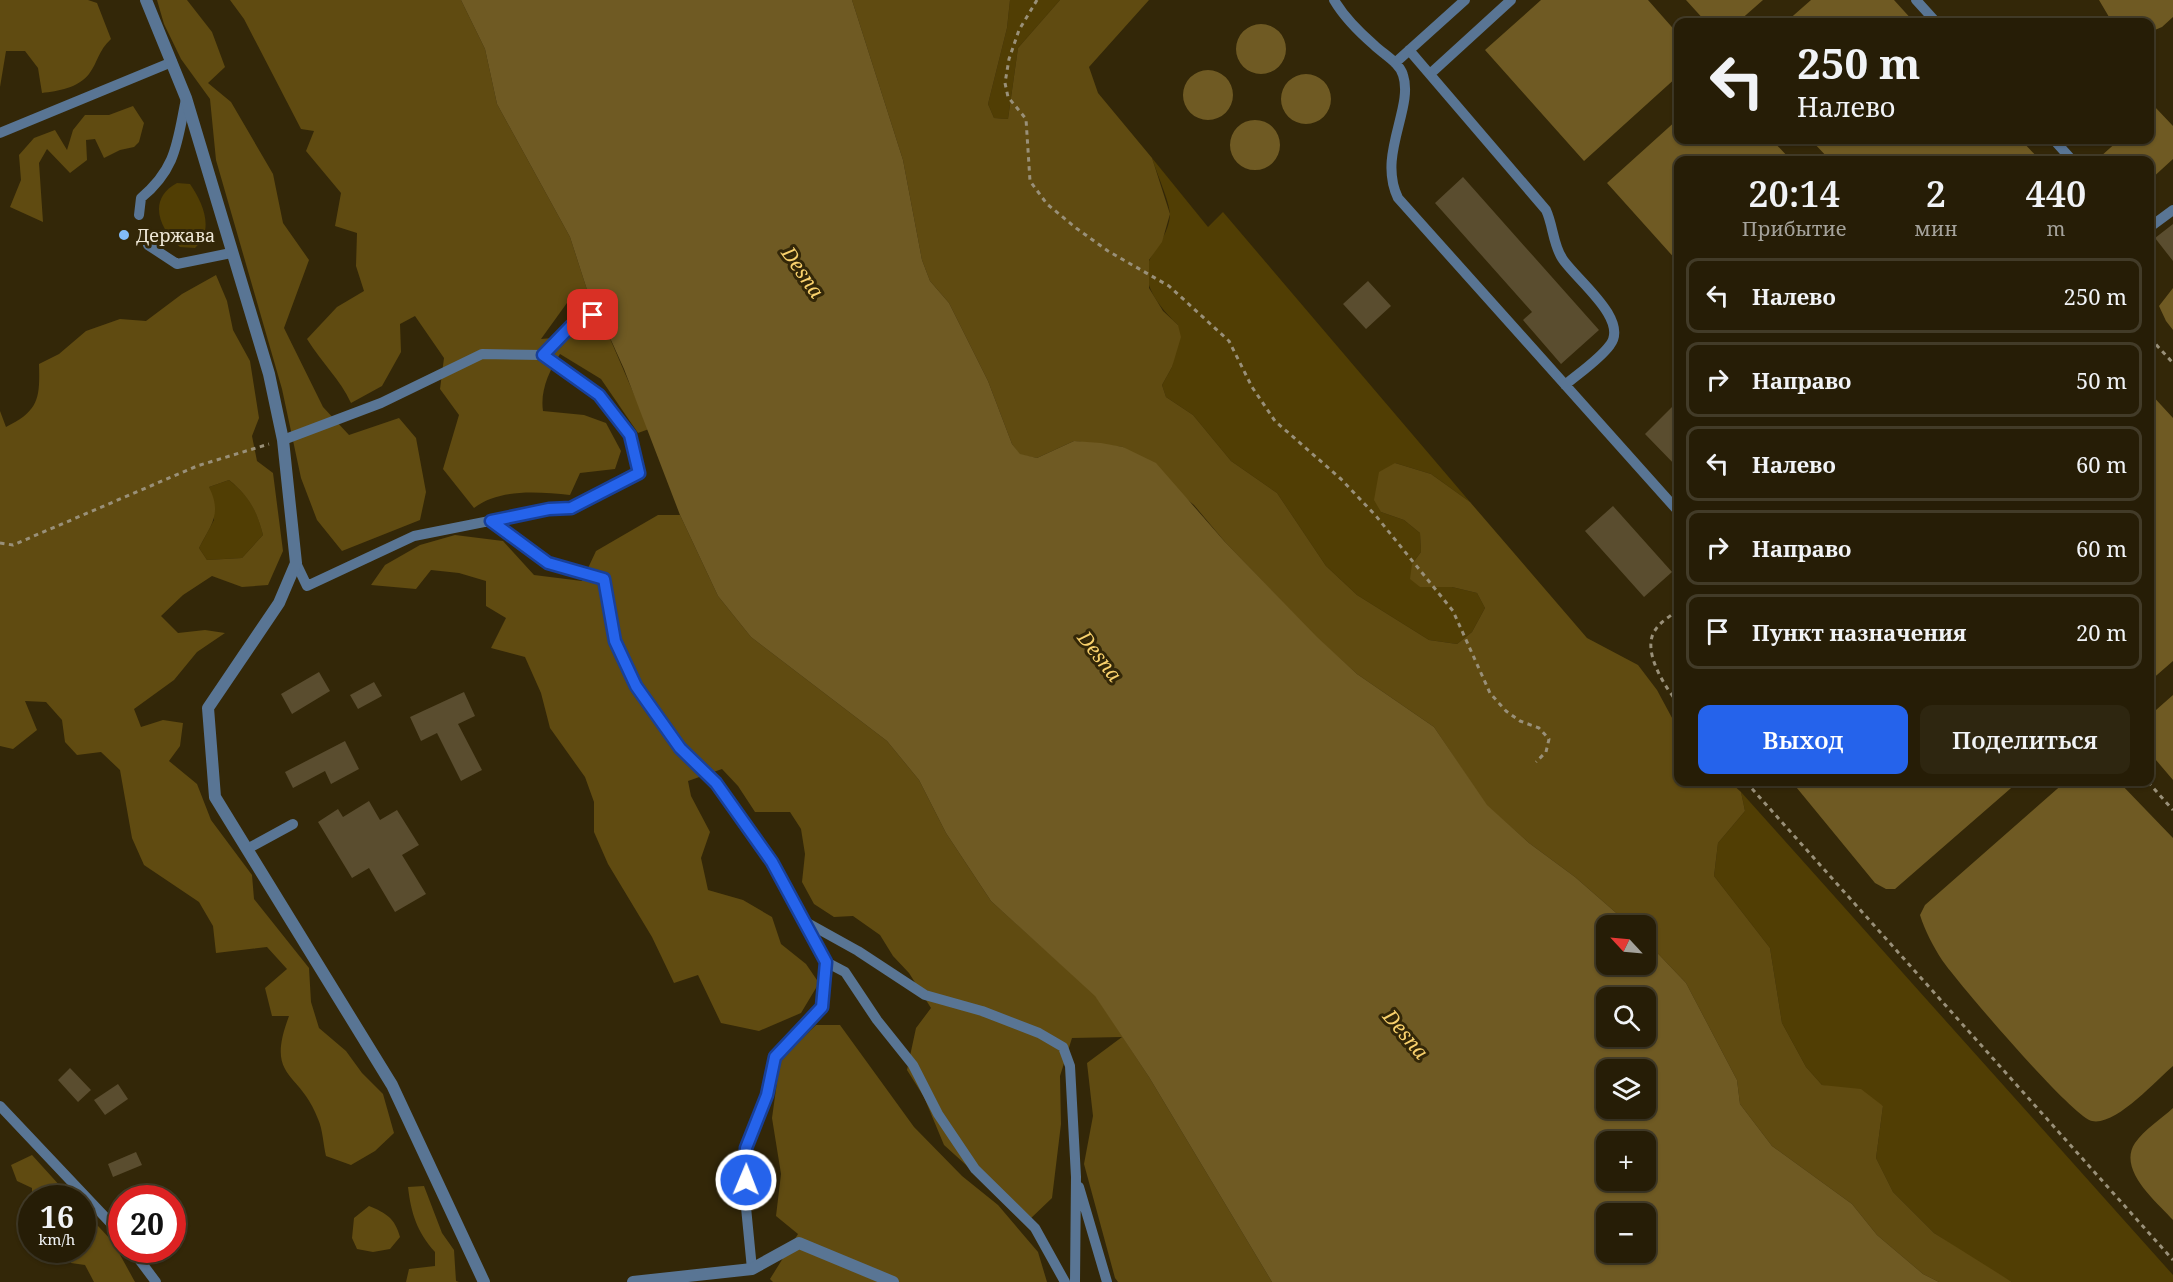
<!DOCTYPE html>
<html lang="ru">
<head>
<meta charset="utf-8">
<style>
	:root { --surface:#261d06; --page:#2e2610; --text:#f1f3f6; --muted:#a4a29b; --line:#423b28; --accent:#2563eb }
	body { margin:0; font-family:"Noto Serif",serif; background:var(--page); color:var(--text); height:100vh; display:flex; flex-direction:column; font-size:22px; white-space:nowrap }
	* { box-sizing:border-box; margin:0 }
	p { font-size:20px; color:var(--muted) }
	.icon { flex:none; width:33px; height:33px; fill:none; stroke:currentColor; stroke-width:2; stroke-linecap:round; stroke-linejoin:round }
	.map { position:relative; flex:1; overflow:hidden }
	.side { position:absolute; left:1674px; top:156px; width:480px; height:630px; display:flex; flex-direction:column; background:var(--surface); border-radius:12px; box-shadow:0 2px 4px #0004,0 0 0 2px var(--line) }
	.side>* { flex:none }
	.top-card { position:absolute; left:1674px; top:18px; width:480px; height:126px; border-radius:12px; box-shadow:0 2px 4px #0004,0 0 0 2px var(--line); background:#261d06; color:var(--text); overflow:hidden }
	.needle { width:39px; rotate:296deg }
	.buttons { position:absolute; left:1596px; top:915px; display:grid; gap:12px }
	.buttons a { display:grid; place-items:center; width:60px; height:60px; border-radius:12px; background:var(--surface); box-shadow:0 2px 4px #0004,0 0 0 2px var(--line); font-size:30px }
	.speed { position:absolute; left:18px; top:1185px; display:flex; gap:12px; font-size:30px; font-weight:700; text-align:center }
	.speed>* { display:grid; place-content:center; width:78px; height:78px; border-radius:50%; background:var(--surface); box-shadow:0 2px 4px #0004,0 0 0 2px var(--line); line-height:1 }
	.speed small { font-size:15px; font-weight:400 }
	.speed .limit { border:9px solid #d22; background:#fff; color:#111 }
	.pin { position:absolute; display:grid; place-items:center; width:51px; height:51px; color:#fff; margin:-26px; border-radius:12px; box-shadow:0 3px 9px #0006 }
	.me { position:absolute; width:66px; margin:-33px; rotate:1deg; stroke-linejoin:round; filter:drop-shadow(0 0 4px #0008) }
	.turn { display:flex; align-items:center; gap:21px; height:126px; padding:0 24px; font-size:27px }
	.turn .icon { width:78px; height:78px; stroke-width:2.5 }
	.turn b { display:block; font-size:42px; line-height:51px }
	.eta { display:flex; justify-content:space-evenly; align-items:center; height:102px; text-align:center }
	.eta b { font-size:36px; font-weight:600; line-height:42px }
	.button { display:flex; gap:12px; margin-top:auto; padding:12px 24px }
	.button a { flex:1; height:69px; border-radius:12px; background:var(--accent); color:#fff; font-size:24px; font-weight:600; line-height:69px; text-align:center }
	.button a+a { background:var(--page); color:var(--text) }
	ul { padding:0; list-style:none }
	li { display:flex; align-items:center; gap:18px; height:75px; margin:0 12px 9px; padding:0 12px; border:3px solid var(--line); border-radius:12px }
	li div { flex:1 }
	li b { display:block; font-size:22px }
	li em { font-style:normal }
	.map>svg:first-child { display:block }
	.green { fill:#513e04 }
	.forest { fill:#604b11; fill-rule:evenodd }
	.water { fill:#6f5a23; fill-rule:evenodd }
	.building { fill:#5a4d2f }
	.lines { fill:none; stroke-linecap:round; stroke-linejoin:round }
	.path { stroke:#999079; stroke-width:3; stroke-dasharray:4.5 4.5; stroke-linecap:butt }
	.lane { stroke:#597594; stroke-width:10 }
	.street { stroke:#597594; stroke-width:12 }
	.route-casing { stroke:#184099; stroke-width:15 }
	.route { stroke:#2563eb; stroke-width:10 }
	.poi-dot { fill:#82bcfa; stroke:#332708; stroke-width:2 }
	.labels { text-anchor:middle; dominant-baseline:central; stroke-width:6; stroke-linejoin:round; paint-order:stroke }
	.poi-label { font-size:18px; fill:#eee7d6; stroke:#332708; text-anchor:start }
	.water-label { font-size:20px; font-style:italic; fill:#f9d16c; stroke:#332708 }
</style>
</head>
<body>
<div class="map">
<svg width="2173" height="1282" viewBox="0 0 2173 1282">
	<rect width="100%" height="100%" fill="#332708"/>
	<path class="green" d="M1010,0h50l-42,48 -10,71 -14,-1 -6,-14 19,-76z
		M1152,158l56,69 15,-15 247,290 -39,-28 -36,-11 -14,49 23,8 16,13 1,19 -9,12 8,23h32l25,6 8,15 -13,24 -15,12 -28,-4 -72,-45 -31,-29 -49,-73 -46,-32 -38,-46 -27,-18 -4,-12 10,-18 6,-42c-17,-16 -41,-44 -27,-68 8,-13 18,-26 19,-42 0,-13 -14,-43 -18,-57z
		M177,183l13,1c13,19 25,46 5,64l-15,-1c-21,-18 -33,-48 -3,-64z
		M229,480c20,16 28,30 34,55l-21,23 -35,2 -8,-12 15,-28 -5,-33z
		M1741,792l432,483v7h-161l-30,-17 -48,-32 -41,-41 -17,-34 7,-52 -48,-18 -13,-3 -16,-18 -24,-44 -12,-75 -56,-72 4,-33 27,-32z"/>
	<path class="forest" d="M0,0h88l9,3 14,36c-13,12 -13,23 -22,35 -11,14 -31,17 -47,19l-4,-25 -13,-17h-19l-6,36z
		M157,0h30l25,32 13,35 -17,16 23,19 42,72 10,49 26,37 -25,68 39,79 26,28 50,-17 17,20 10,54 -6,28 -78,31 -25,-31 -16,-42 -19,-89 -66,-229 -6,-61 -29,-40 -17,-35z
		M230,0h231l24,49 12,55 73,133 20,62 -18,-3 -31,43 35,-3 26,-16 47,109 -11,4 -37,-54 -41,-25c-11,17 -20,37 -17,57l41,4 22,8 15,28 -6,18 -35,4 -10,22c-31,-3 -70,-7 -96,13l-31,-39 16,-54 -19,-26 4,-31 -29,-42 -15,8 1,28 -19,34 -31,17c-11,-24 -30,-41 -44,-64l30,-32 27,-16 -8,-25 1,-33 -22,-7 6,-33 -35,-42 8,-20 -13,-2 -57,-110z
		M852,0h158l-3,28 -19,76 6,14 14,1 10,-71 42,-48h89l-60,67 9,26 54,65 18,56 -8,28 -13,18v28l14,23 15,14 3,12 -9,30 -10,18 4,12 27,18 38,46 46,32 49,73 31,29 72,45 28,4 15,-12 13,-24 -8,-15 -25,-6h-32l-10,-8 2,-15 9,-12 -1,-19 -16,-13 -23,-8 -7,-12 5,-28 16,-9 36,11 39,28 117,136 51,27 19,25 21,39v53h52l11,10 4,19 -27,32 -4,33 56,72 12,75 24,44 16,18 39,4 22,17 -7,52 17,34 41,41 78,49h-73l-16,-8 -46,-39 -25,-31 -80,-58 -32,-42 -3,-24 -51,-97 -40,-42v-15l-16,-1 -55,-48 -46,-34 -43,-38 -52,-78 -77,-53 -41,-37 -91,-95 -31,-37 -71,-58 -49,-6 -37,17 -17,-3 -8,-11 -24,-63 -39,-78 -19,-22 -8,-21 -19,-100z
		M133,106l11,17 -5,19 -5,5 -14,3 -16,8 -9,-19 -9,1 1,20 -17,13 -23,-24 -8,14 4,59 -33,-15 11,-27 -2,-25 15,-17 21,-8 12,20 6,-20 12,-15h24z
		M216,275l11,26 6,29 17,31 9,57 -7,18 5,25 16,12 10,78 -15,34 -26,2 -30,-11 -29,19 -22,21 17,17 27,-3 20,3 -28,19 -23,28 -40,29 7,18 22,-7 20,3 -3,23 -11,15 28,23 14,36 41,55 2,24 55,69 2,34 8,26 27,23 16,22 21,21 11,39 -19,18 -24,14 -25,-9c-3,-12 -3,-26 -8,-37 -19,-50 -53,-39 -29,-103h-17l-7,-28 22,-19 -20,-22 -51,6 -3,-27 -14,-24 -55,-37 -12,-27 -12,-68 -19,-18 -24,3 -12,-13 -3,-22 -16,-18 -21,-1 12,29 -24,19 -13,-3v-335l6,16c33,-16 34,-29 33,-63l20,-10 27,-23 34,-12 26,2 36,-27zM229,480c20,16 28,31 34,55l-21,23 -35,2 -8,-12c13,-25 23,-34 10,-61z
		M658,515h22l38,81 33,41 136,104 32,39 27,53 45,68 104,94 54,82 123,205h-154l-3,-4 -31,-114 9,-48 -6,-53 35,-26 -50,1 -12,38 1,48 -9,74 -24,23 -84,-76 -20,-48 -17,-27 9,-42 15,-20 -22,-35 -16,-17 -13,-21 -27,-19 -19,1 -20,-13 -12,-22 3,-28 -4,-25 -11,-17h-35l-17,-26 -16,-17 -34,12 3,15 19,36 -9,26 7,32 35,10 29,17 9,27 25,20 13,19 -18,30 -42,18 -38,-8 -23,-48 -24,8 -22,-46 -44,-73 -14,-32v-30l-9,-25 -35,-49 -9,-35 -16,-36 -34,-9 15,-30 -20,-12v-25l-27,-8 -28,-3 -15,19 -45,-4 14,-20 35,-20 35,-10 48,6 31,34 48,6 14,-30z
		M816,1025h24l74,102 48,49 36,29 40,47 9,30h-274l-3,-3 28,-45 -22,-18 5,-42 -9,-56 8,-58z
		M32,1155l39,43h-39v-10l-15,-7 -6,-16z
		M424,1186l18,47 12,17 2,31 3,1h-53l3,-13 26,-3v-14c-18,-20 -24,-39 -27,-65z
		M369,1206c17,7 26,12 31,31l-10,12 -17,3 -16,-3 -5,-11 2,-20z
		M83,1210l30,32 22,40h-41l-9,-17 -14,-2 -2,-13h13z"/>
	<path class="water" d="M461,0h391l51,160 19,100 8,21 19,22 39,78 24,63 8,10 17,4 37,-17 27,2 22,4 33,16 69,79 92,95 40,37 77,53 53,78 42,38 46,34 55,48 -24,1v38h40v-23l40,42 51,97 3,24 32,42 80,58 25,31 46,39 16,8h-667l-123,-205 -54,-81 -104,-95 -45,-68 -27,-53 -32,-39 -136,-104 -33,-41 -38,-81 -56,-146 -22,-49 -12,-21 -20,-62 -73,-133 -12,-55zM1606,998h40v38h-40zM1606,1070h40v38h-40zM1606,1142h40v38h-40zM1606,1214h40v38h-40z
		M1541,0h107l30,34v42l-94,85 -99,-111z
		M1686,0h77l-25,22h-32z
		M1811,0h83l20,22h-128z
		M2099,0h74v17l-11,10 -12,5v-10h-38z
		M1236 49a25 25 0 1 1 50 0a25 25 0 1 1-50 0Z
		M1183 95a25 25 0 1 1 50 0a25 25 0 1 1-50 0Z
		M1281 99a25 25 0 1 1 50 0a25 25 0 1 1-50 0Z
		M2155,107l18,19v33l-23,21v-20h-46l-4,-3 19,-17h31v-28z
		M1678,119v21h94l19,20h-113v102l-71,-79z
		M1230 145a25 25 0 1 1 50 0a25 25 0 1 1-50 0Z
		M1811,140h210l19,20h-210z
		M2173,288v42l-7,-9 -7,-15z
		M2150,393l23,25v243l-23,20z
		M2173,695v85l-23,-27v-44l6,1z
		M1792,782h226l-123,107h-9l-11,-6z
		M2065,782h54l54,56v228c-18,15 -57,60 -81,55 -19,-3 -134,-138 -150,-161 -9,-14 -17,-29 -22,-45l5,-10z
		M2173,1108v112c-16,-18 -56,-50 -38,-77 9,-13 26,-24 38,-35z"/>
	<path class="building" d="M1463,177l136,153 -38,34 -38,-44 9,-8 -97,-109z
		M2173,224v37l-18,-23z
		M1368,281l23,25 -25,23 -23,-25z
		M1678,401v67l-33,-34z
		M1613,506l59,66 -28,25 -59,-66z
		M319,672l11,19 -38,23 -11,-20z
		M374,682l8,14 -24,13 -8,-14z
		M464,692l11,24 -17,8 24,46 -21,11 -24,-48 -16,8 -11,-24z
		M345,741l14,28 -28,15 -6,-13 -32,17 -8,-16z
		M369,801l11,19 17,-10 22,35 -17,10 24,39 -31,18 -26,-44 -17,10 -34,-56 20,-13 5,8z
		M70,1068l21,22 -13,12 -20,-22z
		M118,1084l10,15 -23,16 -11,-15z
		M136,1152l6,13 -29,12 -5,-13z"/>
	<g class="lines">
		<path class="path" d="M1037,0l-18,30 -10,29 -4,24 3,14 18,22 4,62 17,23 29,24 32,23 61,35 60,55 23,46 23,34 66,58 35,37 77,95 37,82 16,18 14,10 19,7 10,11 -3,13 -10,10
			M2150,338l23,25
			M0,543l13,2 184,-79 72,-22
			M1678,610c-7,6 -17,11 -22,19 -16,20 9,58 22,74
			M1746,782l427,478
			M2148,782l25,28"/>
		<path class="lane" d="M1334,0c10,17 25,32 40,45 9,9 25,17 29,30 11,33 -26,80 -5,123l280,313
			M1916,0l20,22
			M1409,50l137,160c7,15 7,34 16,48 12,20 68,61 48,87 -11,15 -31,28 -45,40
			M1395,63l70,-63
			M1430,74l81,-74
			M0,133l172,-71
			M2054,140l18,20
			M139,215l2,-17c36,-30 36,-56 45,-99
			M2150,227l23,-17
			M148,245l29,19 54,-11
			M543,355l28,-29 22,-11
			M283,440l98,-37 101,-49 61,1 56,40 31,40 9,38 -68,35 -22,1 -135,27 -107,50 -11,-23
			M491,521l57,42 57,16 10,62 21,45 44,62 36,35 56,79 54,100 -4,45 -47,50 -8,38 -21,53 -1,49 7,72
			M247,849l46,-25
			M804,921l54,30 67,44 57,16 57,22 24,14 7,19 6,111 -1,105
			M826,962l19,10 32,48 36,45 25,49 37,55 60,59 30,54
			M0,1106l122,129
			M1079,1187l28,95
			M132,1250l24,32"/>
		<path class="street" d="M146,0l40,98 83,276 14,66 13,123 -17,40 -71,105 7,89 177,288 92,197
			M633,1282l119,-13 47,-26 94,39"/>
	</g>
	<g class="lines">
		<defs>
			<path id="route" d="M593,315l-22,11 -28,29 56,40 31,40 9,38 -68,35 -22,1 -58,12 57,42 56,16 11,62 21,45 44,62 36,35 56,79 54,100 -4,45 -47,50 -8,38 -21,53v32"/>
		</defs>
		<use href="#route" class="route-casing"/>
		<use href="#route" class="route"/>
	</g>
	<circle class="poi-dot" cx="124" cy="235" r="6"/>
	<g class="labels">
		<g class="poi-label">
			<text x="136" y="235">Держава</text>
		</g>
		<g class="water-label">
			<text transform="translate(803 272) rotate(55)">Desna</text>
			<text transform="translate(1100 656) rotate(52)">Desna</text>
			<text transform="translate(1406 1034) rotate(50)">Desna</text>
		</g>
	</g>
</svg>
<div class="buttons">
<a><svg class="needle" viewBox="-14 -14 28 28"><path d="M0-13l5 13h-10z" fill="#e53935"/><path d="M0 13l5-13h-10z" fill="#a4a29b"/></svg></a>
<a><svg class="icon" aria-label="search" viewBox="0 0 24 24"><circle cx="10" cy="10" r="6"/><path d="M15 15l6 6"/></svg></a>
<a><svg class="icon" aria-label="layers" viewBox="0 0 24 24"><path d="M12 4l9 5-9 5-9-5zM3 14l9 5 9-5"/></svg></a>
<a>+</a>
<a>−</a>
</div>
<div class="speed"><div>16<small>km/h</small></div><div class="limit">20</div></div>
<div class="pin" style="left:593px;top:315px;background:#d93025"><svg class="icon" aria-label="arrive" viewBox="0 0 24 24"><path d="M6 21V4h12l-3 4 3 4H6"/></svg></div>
<svg class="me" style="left:746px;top:1180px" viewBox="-20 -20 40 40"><circle r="17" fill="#2563eb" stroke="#fff" stroke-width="3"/><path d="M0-11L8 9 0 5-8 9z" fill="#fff"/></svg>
<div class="top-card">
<div class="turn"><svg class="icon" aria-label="left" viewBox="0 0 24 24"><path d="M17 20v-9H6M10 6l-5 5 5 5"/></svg><div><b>250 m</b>Налево</div></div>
</div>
<section class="side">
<div class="eta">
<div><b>20:14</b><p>Прибытие</p></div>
<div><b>2</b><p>мин</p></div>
<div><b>440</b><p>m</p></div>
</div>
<ul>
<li><svg class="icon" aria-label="left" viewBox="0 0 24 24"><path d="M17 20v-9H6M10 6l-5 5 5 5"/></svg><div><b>Налево</b></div><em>250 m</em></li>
<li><svg class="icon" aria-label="right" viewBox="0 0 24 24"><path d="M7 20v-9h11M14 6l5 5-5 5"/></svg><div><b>Направо</b></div><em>50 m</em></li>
<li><svg class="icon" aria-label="left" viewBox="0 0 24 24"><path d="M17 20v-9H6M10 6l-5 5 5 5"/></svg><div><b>Налево</b></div><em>60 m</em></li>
<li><svg class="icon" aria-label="right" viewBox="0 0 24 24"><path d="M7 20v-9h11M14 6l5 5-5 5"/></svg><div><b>Направо</b></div><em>60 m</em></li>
<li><svg class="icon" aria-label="arrive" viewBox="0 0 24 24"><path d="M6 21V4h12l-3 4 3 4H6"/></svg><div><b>Пункт назначения</b></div><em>20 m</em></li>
</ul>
<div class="button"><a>Выход</a><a>Поделиться</a></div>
</section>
</div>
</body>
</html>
